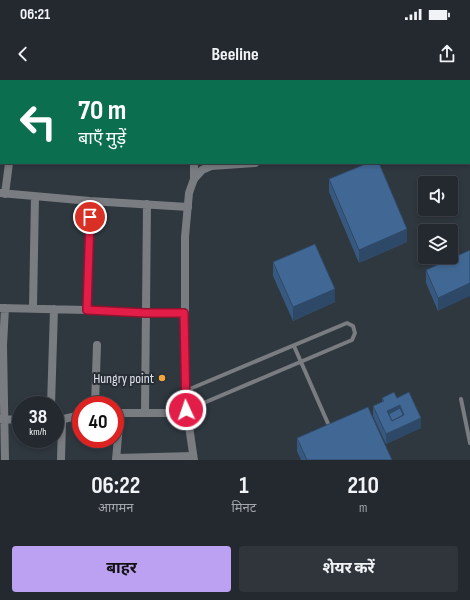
<!DOCTYPE html>
<html lang="hi">
<head>
<meta charset="utf-8">
<style>
	:root { --surface:#23292f; --page:#2f353b; --text:#f1f3f6; --muted:#a3a6aa; --line:#40454b; --accent:#bca0f2 }
	body { margin:0; font-family:"Sofia Sans Condensed","Noto Sans Devanagari",sans-serif; background:var(--page); color:var(--text); height:100vh; display:flex; flex-direction:column; font-size:15px; white-space:nowrap }
	* { box-sizing:border-box; margin:0 }
	p { font-size:13px; color:var(--muted) }
	.icon { flex:none; width:22px; height:22px; fill:none; stroke:currentColor; stroke-width:2; stroke-linecap:round; stroke-linejoin:round }
	.map { position:relative; height:380px; overflow:hidden }
	.panel { display:flex; flex-direction:column; background:var(--surface); flex:1 }
	.panel>* { flex:none }
	.top-card { position:absolute; left:0px; top:0px; width:470px; height:84px; box-shadow:0 2px 6px #0003,0 0 0 1px var(--line); background:#0b6e4f; color:#fff; overflow:hidden }
	.fabs { position:absolute; left:418px; top:96px; display:grid; gap:8px }
	.fabs a { display:grid; place-items:center; width:40px; height:40px; border-radius:4px; background:var(--surface); box-shadow:0 2px 6px #0003,0 0 0 1px var(--line); font-size:20px }
	.speed { position:absolute; left:12px; top:316px; display:flex; gap:8px; font-size:20px; font-weight:700; text-align:center }
	.speed>* { display:grid; place-content:center; width:52px; height:52px; border-radius:50%; background:var(--surface); box-shadow:0 2px 6px #0003,0 0 0 1px var(--line); line-height:1 }
	.speed small { font-size:10px; font-weight:400 }
	.speed .limit { border:6px solid #d22; background:#fff; color:#111 }
	.pin { position:absolute; display:grid; place-items:center; width:34px; height:34px; color:#fff; margin:-17px; border:2px solid #fff; border-radius:50%; box-shadow:0 1px 4px #0007 }
	.me { position:absolute; width:44px; margin:-22px; rotate:357deg; stroke-linejoin:round; filter:drop-shadow(0 0 3px #0008) }
	.turn { display:flex; align-items:center; gap:14px; height:84px; padding:0 12px; font-size:18px }
	.turn .icon { width:52px; height:52px; stroke-width:2.5 }
	.turn b { display:block; font-size:28px; line-height:34px }
	.eta { display:flex; justify-content:space-evenly; align-items:center; height:68px; text-align:center }
	.eta b { font-size:24px; font-weight:700; line-height:28px }
	.cta { display:flex; gap:8px; margin-top:auto; padding:8px 12px }
	.cta a { flex:1; height:46px; border-radius:4px; background:var(--accent); color:#111; font-size:16px; font-weight:700; line-height:46px; text-align:center }
	.cta a+a { background:var(--page); color:var(--text) }
	.status { display:flex; justify-content:space-between; align-items:center; height:28px; padding:0 20px; background:var(--surface); direction:ltr }
	.status svg { height:11px; fill:currentColor }
	header { display:flex; justify-content:space-between; align-items:center; height:52px; padding:0 12px; background:var(--surface); font-size:18px; font-weight:700 }
	.map>svg:first-child { display:block }
	.lines { fill:none; stroke-linecap:round; stroke-linejoin:round }
	.service { stroke:#797c81; stroke-width:4 }
	.minor { stroke:#797c81; stroke-width:8 }
	.tertiary { stroke:#797c81; stroke-width:8 }
	.wall { fill:#38597f }
	.shaded-wall { fill:#2e4968 }
	.building { fill:#416894; stroke:#2e4968; fill-rule:evenodd }
	.route-casing { stroke:#92132f; stroke-width:10 }
	.route { stroke:#e11d48; stroke-width:7 }
	.poi-dot { fill:#efa73d; stroke:#262d35; stroke-width:1.5 }
	.labels { text-anchor:middle; dominant-baseline:central; stroke-width:4; stroke-linejoin:round; paint-order:stroke }
	.poi-label { font-size:14px; fill:#e0e4ea; stroke:#262d35; text-anchor:end }
</style>
</head>
<body>
<div class="status"><b>06:21</b><svg viewBox="0 0 49 12"><path d="M0 12V9h3v3zM5 12V6h3v6zM10 12V3h3v9zM15 12V0h3v12zM26 1h20v11H26zM47 4h2v5h-2z"/></svg></div>
<header><svg class="icon" aria-label="back" viewBox="0 0 24 24"><path d="M15 5l-7 7 7 7"/></svg>Beeline<svg class="icon" aria-label="share" viewBox="0 0 24 24"><path d="M12 15V3M7 8l5-5 5 5M5 13v7h14v-7"/></svg></header>
<div class="map">
<svg width="470" height="380" viewBox="0 0 470 380">
	<rect width="100%" height="100%" fill="#2f373f"/>
	<g class="lines">
		<path class="service" d="M294,266l36,82
			M185,311l162,-68 6,3 2,7 -3,7 -165,70
			M461,319l9,44"/>
		<path class="minor" d="M156,0v1
			M196,0v1
			M337,0v1
			M371,0v1
			M47,1v-1
			M102,1v-1
			M469,30h1
			M0,78h1
			M194,99v-16
			M0,113l90,8 98,6
			M5,114l4,-31
			M0,228l87,2 59,3h38
			M5,228l-2,37 2,115
			M33,228l2,-111
			M87,230l3,-109
			M51,325l3,-96
			M95,325l2,-60
			M115,333h72
			M145,333l2,-209
			M0,339l21,1
			M55,341l26,-6
			M116,378l77,-2
			M61,380l1,-39
			M116,380l4,-47"/>
		<path class="tertiary" d="M428,0v1
			M194,380l-9,-61v-162l4,-44 5,-14 8,-9 9,-4 44,-3"/>
	</g>
	<path class="wall" d="M329,99l78,63 -48,21 -30,-71z
		M470,170l-32,61 -12,-28v-13z
		M273,182l62,40 -42,19 -20,-45z
		M382,318h15l24,30 -35,16 -13,-28v-10l9,-4z
		M297,358l95,22h-91l-4,-9z"/>
	<path class="shaded-wall" d="M407,149v13l-48,21v-13z
		M470,203v13l-32,15v-13z
		M335,209v13l-42,19v-14z
		M400,325v10l-13,-1v-3z
		M421,338v10l-35,16v-10z"/>
	<path class="building" d="M368,83h11l28,66 -48,21 -30,-71z
		M315,164l20,45 -42,18 -20,-45z
		M470,170v33l-32,15 -12,-28z
		M394,312l3,6 12,-6 12,26 -35,16 -13,-28 11,-5 -2,-3zM400,325l4,10 -12,6 -5,-10z
		M368,327l24,53h-85l-10,-22z
		M400,328l3,7 -11,6 -3,-7z"/>
	<g class="lines">
		<defs>
			<path id="route" d="M90,137l-3,93 59,3h38l2,97"/>
		</defs>
		<use href="#route" class="route-casing"/>
		<use href="#route" class="route"/>
	</g>
	<circle class="poi-dot" cx="162" cy="298" r="4"/>
	<g class="labels">
		<g class="poi-label">
			<text x="154" y="298">Hungry point</text>
		</g>
	</g>
</svg>
<div class="fabs">
<a><svg class="icon" aria-label="sound" viewBox="0 0 24 24"><path d="M4 9h4l5-4v14l-5-4H4zM17 9q2 3 0 6"/></svg></a>
<a><svg class="icon" aria-label="layers" viewBox="0 0 24 24"><path d="M12 4l9 5-9 5-9-5zM3 14l9 5 9-5"/></svg></a>
</div>
<div class="speed"><div>38<small>km/h</small></div><div class="limit">40</div></div>
<div class="pin" style="left:90px;top:137px;background:#d93025"><svg class="icon" aria-label="arrive" viewBox="0 0 24 24"><path d="M6 21V4h12l-3 4 3 4H6"/></svg></div>
<svg class="me" style="left:186px;top:330px" viewBox="-20 -20 40 40"><circle r="17" fill="#e11d48" stroke="#fff" stroke-width="3"/><path d="M0-11L8 9 0 5-8 9z" fill="#fff"/></svg>
<div class="top-card">
<div class="turn"><svg class="icon" aria-label="left" viewBox="0 0 24 24"><path d="M17 20v-9H6M10 6l-5 5 5 5"/></svg><div><b>70 m</b>बाएँ मुड़ें</div></div>
</div>
</div>
<section class="panel">
<div class="eta">
<div><b>06:22</b><p>आगमन</p></div>
<div><b>1</b><p>मिनट</p></div>
<div><b>210</b><p>m</p></div>
</div>
<div class="cta"><a>बाहर</a><a>शेयर करें</a></div>
</section>
</body>
</html>
